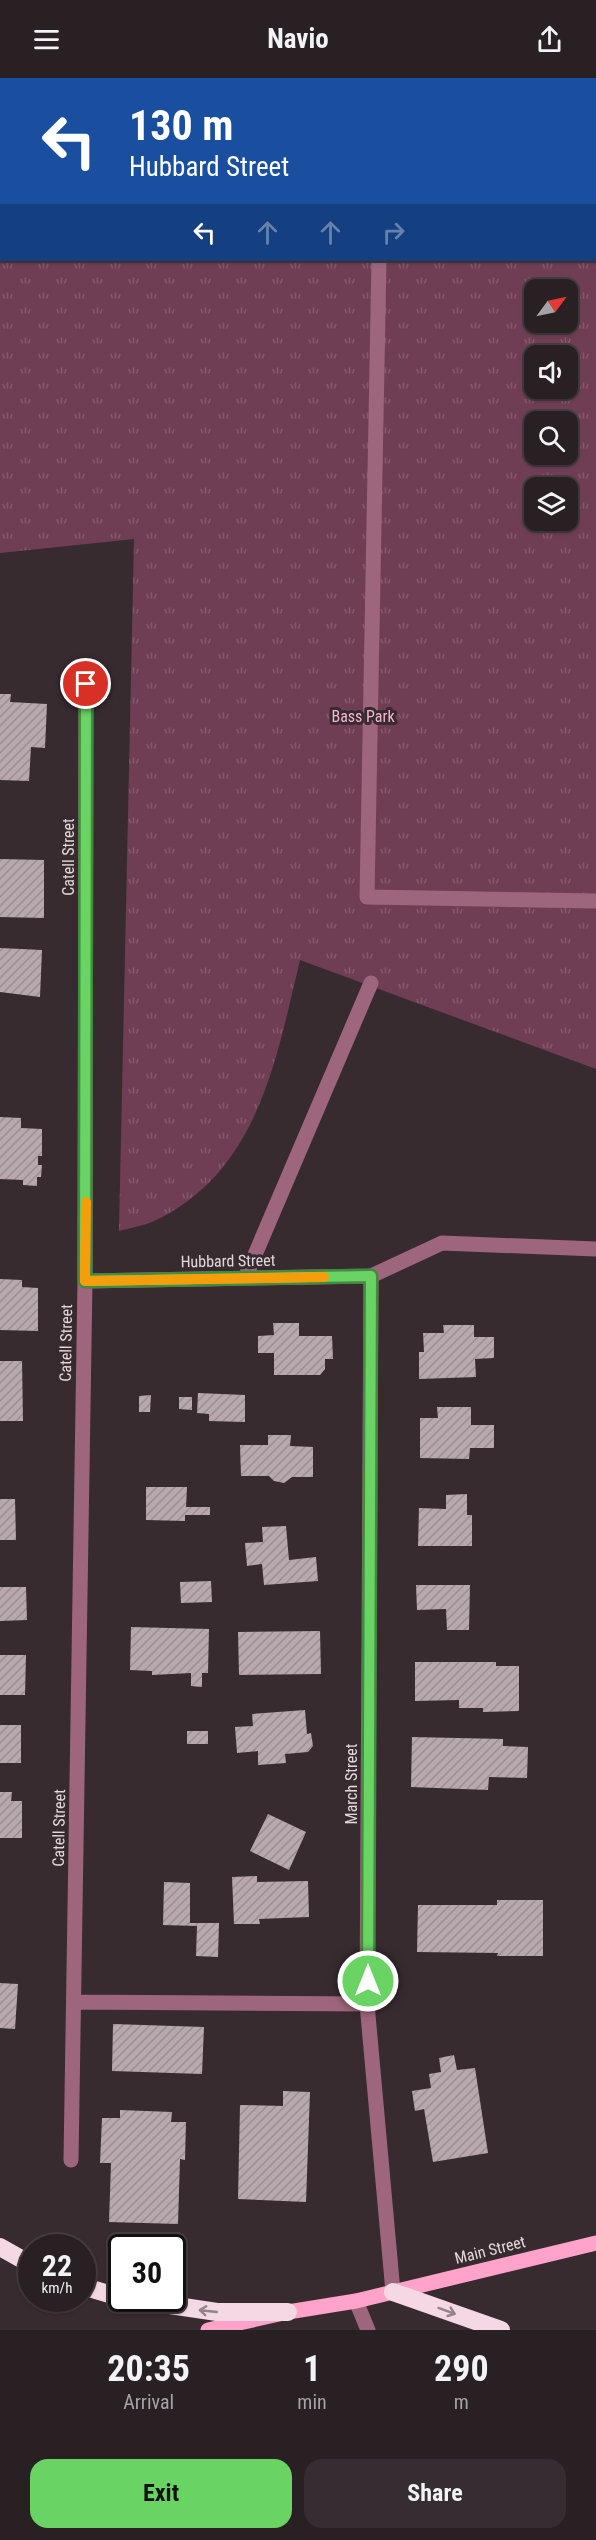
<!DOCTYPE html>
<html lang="en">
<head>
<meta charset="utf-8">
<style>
	:root { --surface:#292024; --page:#352d31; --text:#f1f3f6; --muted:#a5a3a6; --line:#453e41; --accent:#69d464 }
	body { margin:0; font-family:"Roboto Condensed",sans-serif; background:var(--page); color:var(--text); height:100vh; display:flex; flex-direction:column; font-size:22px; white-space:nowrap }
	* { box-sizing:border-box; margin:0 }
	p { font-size:20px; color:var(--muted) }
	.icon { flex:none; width:33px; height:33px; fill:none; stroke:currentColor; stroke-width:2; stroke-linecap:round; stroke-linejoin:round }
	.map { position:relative; height:2252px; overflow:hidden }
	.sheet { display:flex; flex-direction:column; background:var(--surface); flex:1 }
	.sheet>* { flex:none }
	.banner { position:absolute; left:0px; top:0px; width:597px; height:183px; box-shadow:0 2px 4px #0004,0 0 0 2px var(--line); background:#1a4fa0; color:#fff; overflow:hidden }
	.needle { width:39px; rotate:57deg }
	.tools { position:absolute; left:524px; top:201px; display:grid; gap:12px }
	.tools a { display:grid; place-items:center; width:54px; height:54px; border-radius:12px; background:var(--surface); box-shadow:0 2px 4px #0004,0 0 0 2px var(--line); font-size:30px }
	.speed { position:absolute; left:18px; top:2156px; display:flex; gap:12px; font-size:30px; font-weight:700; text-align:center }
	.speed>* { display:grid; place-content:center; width:78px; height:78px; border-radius:50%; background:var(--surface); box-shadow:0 2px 4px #0004,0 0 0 2px var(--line); line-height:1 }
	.speed small { font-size:15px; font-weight:400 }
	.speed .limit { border:3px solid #111; border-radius:9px; background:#fff; color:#111 }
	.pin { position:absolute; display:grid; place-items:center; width:51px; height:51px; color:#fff; margin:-26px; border:3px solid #fff; border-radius:50%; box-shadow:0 2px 6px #0007 }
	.me { position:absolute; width:66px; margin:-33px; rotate:0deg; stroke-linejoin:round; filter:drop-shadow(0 0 4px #0008) }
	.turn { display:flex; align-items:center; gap:21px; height:126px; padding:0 30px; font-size:27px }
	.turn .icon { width:78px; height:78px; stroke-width:2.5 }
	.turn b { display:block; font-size:42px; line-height:51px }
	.lanes { display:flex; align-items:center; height:57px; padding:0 30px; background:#0003; justify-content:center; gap:30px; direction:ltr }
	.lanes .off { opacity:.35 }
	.eta { display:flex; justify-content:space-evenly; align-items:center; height:102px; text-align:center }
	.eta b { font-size:36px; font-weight:700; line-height:42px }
	.action { display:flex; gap:12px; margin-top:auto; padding:12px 30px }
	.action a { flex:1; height:69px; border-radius:18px; background:var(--accent); color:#111; font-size:24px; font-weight:700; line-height:69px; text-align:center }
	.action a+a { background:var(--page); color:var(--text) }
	header { display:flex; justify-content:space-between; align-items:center; height:78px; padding:0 30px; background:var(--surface); font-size:27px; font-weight:700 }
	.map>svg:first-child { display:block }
	.park { fill:url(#park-tufts); fill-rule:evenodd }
	.building { fill:url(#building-hatch) }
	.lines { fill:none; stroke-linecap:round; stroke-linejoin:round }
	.minor { stroke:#9e667d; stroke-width:15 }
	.major { stroke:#ffa3ca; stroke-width:15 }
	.highway { stroke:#f4d8e3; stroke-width:18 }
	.oneway { stroke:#96828a }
	.route-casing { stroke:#448a41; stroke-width:15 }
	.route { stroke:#69d464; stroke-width:10 }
	.slow { stroke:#f59e0b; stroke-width:10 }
	.labels { text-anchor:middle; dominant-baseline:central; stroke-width:6; stroke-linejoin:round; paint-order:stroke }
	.park-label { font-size:16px; fill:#f8b4d0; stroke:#372b30 }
	.street-label { font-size:16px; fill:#e0d8db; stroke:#372b30 }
</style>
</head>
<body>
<header><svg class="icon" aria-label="menu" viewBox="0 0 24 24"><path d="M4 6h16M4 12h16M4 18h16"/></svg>Navio<svg class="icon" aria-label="share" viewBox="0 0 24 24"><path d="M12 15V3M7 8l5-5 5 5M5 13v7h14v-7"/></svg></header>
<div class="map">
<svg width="596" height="2252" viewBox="0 0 596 2252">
	<defs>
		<pattern id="park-tufts" width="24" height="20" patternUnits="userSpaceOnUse" patternTransform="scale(1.5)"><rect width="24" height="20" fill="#703e54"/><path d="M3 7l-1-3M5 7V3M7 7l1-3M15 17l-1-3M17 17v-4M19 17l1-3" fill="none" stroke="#84596c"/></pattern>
		<pattern id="building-hatch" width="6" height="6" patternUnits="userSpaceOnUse" patternTransform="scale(1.5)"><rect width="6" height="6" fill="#b7a8ae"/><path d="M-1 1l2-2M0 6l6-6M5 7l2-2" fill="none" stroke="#9a8e93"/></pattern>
	</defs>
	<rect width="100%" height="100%" fill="#372b30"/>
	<path class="park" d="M0,0h596v991l-296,-109c-24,100 -42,212 -146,261 -11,5 -24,7 -35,10l15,-692 -134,14zM2,2h594v180h-594zM534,212h33v32h-33zM534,278h33v32h-33zM534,344h33v32h-33zM534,410h33v32h-33z"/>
	<path class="building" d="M0,616h11l-1,8 37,2 -2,44 -14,-1 -2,34 -29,-1z
		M0,781l44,1v58l-44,-1z
		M0,870l42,2 -2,47 -40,-5z
		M0,1039l21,1v10l21,1v27h-4v9h4l-1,12h-4v9l-14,-1v-5l-23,-1z
		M0,1201l22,1v7l16,1v43l-38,-1z
		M273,1245h26v13h33l1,23h-8v10l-5,6h-46v-22h-16v-17l16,-1z
		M443,1247h31v12h20v21l-19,1 1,18 -57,2v-27h5l-1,-19h21z
		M0,1283h22l1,60h-23z
		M198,1315l47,2v27l-36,-1v-7l-12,-1z
		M151,1317l-1,17h-11v-16z
		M179,1319h13v13l-13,-1z
		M437,1329h34v18h23v23h-24l-1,11 -49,-1v-40h18z
		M268,1357h23l-1,11 23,1v30h-21l-8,6 -10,-2 -5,-5h-28l-1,-31h28z
		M146,1409h41l-1,20h24v8h-25v6l-39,-1z
		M467,1416v21h5v31h-54l1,-38 27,1v-14z
		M0,1421h15l1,41h-16z
		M286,1448l3,34 27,-3 2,24 -54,4 -2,-21 -15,2 -2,-23 18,-1 -1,-15z
		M211,1503l1,21 -31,1 -1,-21z
		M416,1507h54l-1,45h-22l-1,-21 -29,1z
		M0,1509h26l1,33 -27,1z
		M131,1549l78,2 -1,44h-6v14l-11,-1v-13l-39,2v-4l-22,-1z
		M320,1553l1,43 -82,1 -1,-43z
		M0,1577h26l-1,40h-25z
		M415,1584h81v4h23v45l-36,1v-4h-24v-8l-44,1z
		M305,1632l2,24 4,-1 2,13 -5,6 -23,2 1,9 -28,2v-14l-21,2 -2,-26 18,-1 -1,-12z
		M0,1647h21v38h-21z
		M187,1653h21v13h-21z
		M412,1659l91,2v7l25,1 -1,31 -38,-1 -1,13 -77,-3z
		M0,1714h12l-1,9h11v37h-22z
		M268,1736l38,18 -17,38 -39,-19z
		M257,1798v6l51,-1 1,36 -50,2 1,5h-26l-2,-47z
		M164,1804l26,1v40h29l-1,34 -22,-1 1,-30 -34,-1z
		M497,1822h46v56h-46l1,-3 -81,-1 1,-47h79z
		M0,1905l18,1 -3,45 -15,-1z
		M113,1946l91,3 -2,47 -90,-3z
		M454,1977l3,15 18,-2 13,85 -55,9 -9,-53 -9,2 -3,-20 19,-3 -2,-14 12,-2 -2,-14z
		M283,2013l27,1 -4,110 -68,-3 2,-94 43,1z
		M120,2032l52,2 -1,10h15l-1,38 -5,-1 -2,65 -69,-2 2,-59h-11l2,-45h18z"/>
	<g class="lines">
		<path class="minor" d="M391,2l1,-2
			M379,182l-12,637 229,4
			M371,1198l-4,728 26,288
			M245,1200l126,-295
			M85,1203l286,-5 71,-33 154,6
			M74,1924l293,2
			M71,2082l14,-879 1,-597
			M356,2223l12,29"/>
		<path class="major" d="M208,2252l80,-18 68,-11 240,-58"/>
		<path class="highway" d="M0,2169l32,18
			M82,2208l40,12
			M393,2214l108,38
			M123,2220l94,14h71"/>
	</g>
	<defs><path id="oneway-shaft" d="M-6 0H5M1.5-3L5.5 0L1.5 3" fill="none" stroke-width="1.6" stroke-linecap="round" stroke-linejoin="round" transform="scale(1.5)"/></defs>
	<g class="oneway">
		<use href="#oneway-shaft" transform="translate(208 2233) rotate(-174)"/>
		<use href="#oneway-shaft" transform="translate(447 2233) rotate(20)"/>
	</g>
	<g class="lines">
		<defs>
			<path id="route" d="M86,606l-1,597 286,-5 -3,705"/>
		</defs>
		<use href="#route" class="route-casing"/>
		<use href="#route" class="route"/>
		<path class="slow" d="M86,1124l-1,79 239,-4"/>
	</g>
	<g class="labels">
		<g class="park-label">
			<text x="363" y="638">Bass Park</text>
		</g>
		<g class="street-label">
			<text transform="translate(68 779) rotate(-90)">Catell Street</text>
			<text transform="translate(228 1183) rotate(-1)">Hubbard Street</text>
			<text transform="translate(66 1265) rotate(-89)">Catell Street</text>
			<text transform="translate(351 1706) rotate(-90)">March Street</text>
			<text transform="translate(59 1750) rotate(-89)">Catell Street</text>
			<text transform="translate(490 2172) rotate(-14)">Main Street</text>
		</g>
	</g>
</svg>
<div class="tools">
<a><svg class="needle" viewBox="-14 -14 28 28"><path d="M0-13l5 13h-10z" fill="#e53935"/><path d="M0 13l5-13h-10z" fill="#a5a3a6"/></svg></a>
<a><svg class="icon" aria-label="sound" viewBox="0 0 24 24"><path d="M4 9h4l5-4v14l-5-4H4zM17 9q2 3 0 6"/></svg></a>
<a><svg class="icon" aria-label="search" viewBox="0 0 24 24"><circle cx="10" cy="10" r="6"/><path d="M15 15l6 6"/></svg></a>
<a><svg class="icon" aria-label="layers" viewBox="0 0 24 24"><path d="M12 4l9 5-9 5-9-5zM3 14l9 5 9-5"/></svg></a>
</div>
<div class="speed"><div>22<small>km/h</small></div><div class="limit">30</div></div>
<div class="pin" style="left:86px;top:606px;background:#d93025"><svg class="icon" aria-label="arrive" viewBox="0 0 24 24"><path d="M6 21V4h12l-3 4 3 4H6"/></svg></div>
<svg class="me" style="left:368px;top:1903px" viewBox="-20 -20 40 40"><circle r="17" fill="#69d464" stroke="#fff" stroke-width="3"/><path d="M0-11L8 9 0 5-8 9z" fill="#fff"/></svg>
<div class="banner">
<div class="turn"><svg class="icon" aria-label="left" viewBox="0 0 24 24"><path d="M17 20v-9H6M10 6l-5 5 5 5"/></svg><div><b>130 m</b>Hubbard Street</div></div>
<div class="lanes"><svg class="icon" aria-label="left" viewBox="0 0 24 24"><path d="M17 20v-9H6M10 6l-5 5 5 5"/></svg><svg class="icon off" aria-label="ahead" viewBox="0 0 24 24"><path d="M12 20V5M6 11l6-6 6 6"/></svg><svg class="icon off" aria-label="ahead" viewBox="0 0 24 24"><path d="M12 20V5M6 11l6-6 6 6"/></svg><svg class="icon off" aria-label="right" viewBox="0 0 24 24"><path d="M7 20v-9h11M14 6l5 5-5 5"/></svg></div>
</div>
</div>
<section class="sheet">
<div class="eta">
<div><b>20:35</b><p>Arrival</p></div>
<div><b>1</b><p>min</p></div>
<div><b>290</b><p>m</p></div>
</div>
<div class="action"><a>Exit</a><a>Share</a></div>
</section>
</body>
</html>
